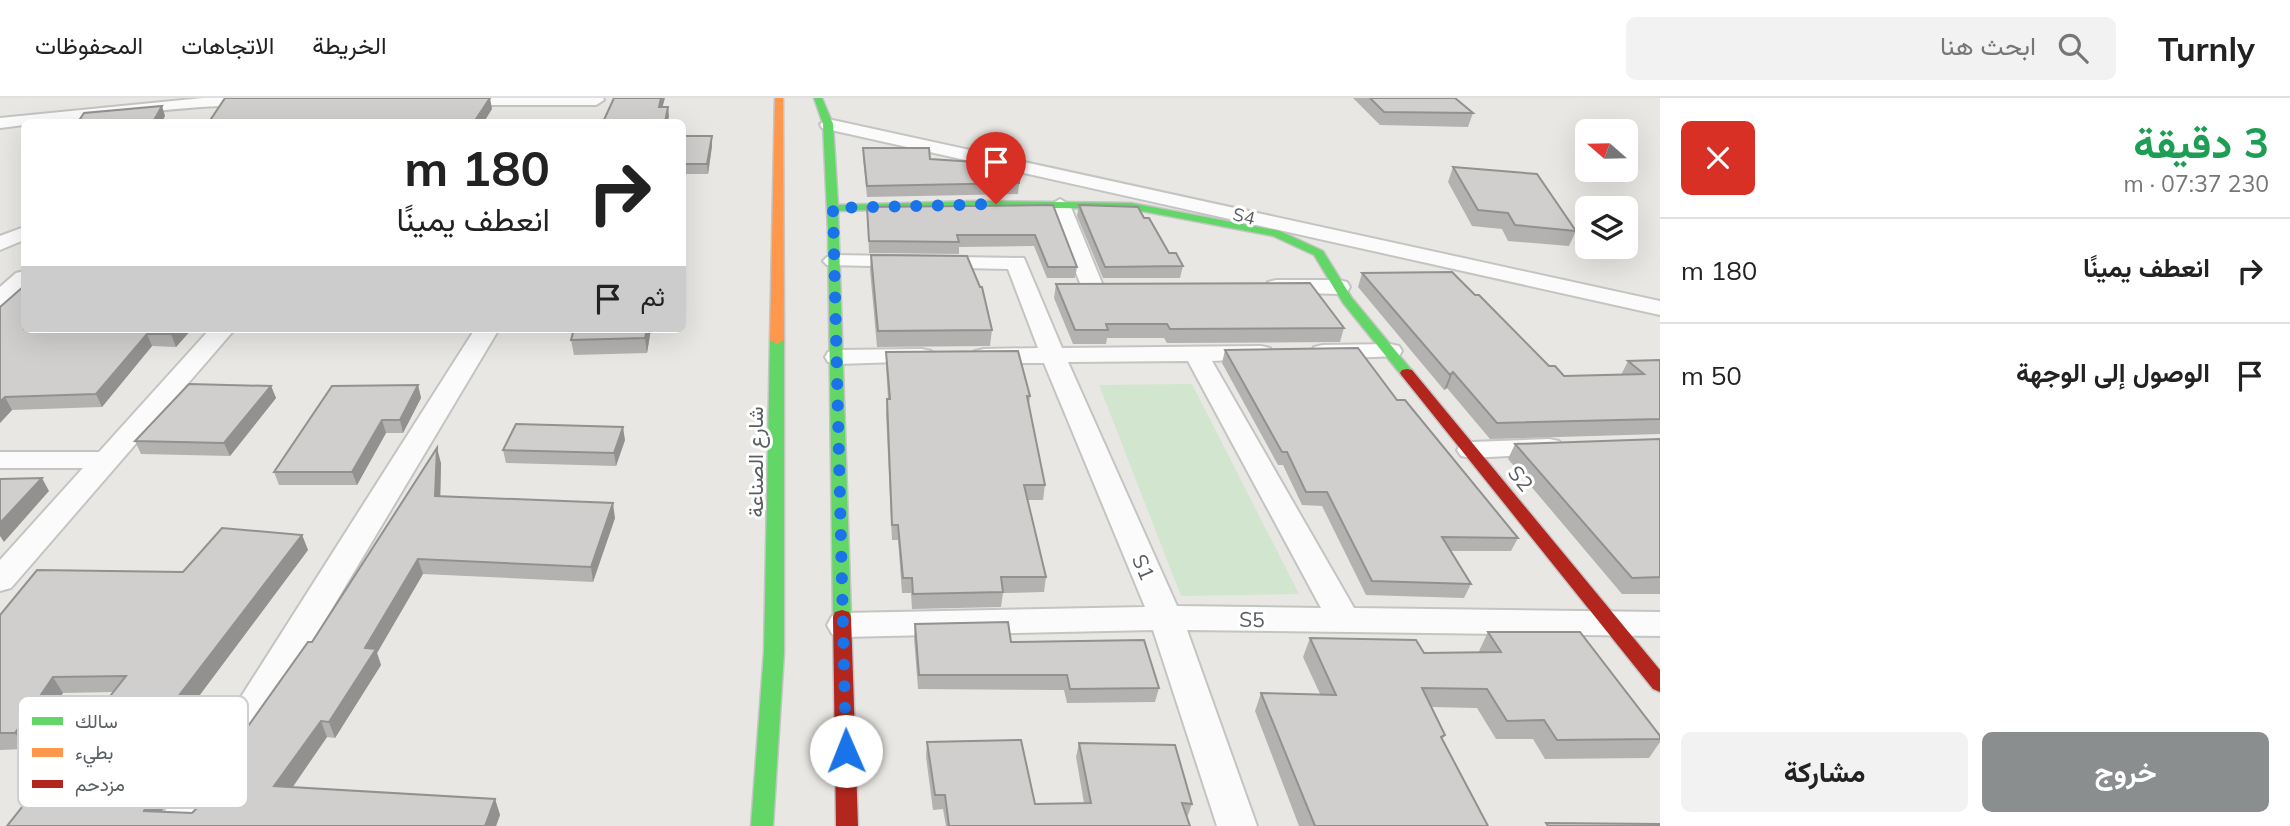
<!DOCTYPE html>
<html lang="ar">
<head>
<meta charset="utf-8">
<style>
	:root { --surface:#fff; --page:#f2f2f2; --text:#222; --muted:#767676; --line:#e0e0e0; --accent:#8b8e8e }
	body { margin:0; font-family:Mulish,Vazirmatn,sans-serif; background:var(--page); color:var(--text); direction:rtl; height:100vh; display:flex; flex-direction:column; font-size:26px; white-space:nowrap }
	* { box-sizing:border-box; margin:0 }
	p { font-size:23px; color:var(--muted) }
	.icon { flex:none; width:38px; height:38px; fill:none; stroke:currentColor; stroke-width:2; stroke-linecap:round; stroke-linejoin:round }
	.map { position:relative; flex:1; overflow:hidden; direction:ltr }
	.side { display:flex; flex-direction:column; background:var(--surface); width:630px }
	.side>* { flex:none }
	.banner { position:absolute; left:21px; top:21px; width:665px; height:214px; border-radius:10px; box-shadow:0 7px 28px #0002; direction:rtl; background:#fff; color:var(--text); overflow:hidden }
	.needle { width:46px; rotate:290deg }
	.fabs { position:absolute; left:1575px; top:21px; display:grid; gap:14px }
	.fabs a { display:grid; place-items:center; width:63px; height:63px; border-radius:10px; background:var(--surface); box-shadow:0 7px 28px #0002; font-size:35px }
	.pin { position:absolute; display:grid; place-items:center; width:60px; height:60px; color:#fff; margin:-72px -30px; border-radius:50% 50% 50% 0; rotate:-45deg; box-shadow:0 0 7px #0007 }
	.pin .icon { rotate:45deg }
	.me { position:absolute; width:77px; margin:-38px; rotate:359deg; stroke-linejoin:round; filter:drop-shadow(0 0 5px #0008) }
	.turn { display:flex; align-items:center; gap:24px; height:147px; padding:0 21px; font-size:32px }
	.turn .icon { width:91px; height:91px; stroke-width:2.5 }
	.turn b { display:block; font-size:49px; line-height:60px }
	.then { display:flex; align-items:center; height:66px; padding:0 21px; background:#0003; gap:14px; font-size:26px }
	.round { display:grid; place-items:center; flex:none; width:74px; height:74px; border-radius:10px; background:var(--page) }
	.head { display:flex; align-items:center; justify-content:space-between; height:119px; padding:0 21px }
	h1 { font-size:42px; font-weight:700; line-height:52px; color:#1e9e55 }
	.primary-button { display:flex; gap:14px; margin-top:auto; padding:14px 21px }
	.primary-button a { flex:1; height:80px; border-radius:10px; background:var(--accent); color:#fff; font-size:28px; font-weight:700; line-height:80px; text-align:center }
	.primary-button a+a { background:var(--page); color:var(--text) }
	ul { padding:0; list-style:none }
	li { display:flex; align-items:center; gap:21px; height:105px; padding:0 21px; border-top:2px solid var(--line) }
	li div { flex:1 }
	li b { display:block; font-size:26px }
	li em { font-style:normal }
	header { display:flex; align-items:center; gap:42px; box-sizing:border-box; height:98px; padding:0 35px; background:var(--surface); border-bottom:2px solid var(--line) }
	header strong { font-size:33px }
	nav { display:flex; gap:38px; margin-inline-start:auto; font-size:24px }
	.search { width:490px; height:63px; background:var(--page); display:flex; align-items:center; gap:18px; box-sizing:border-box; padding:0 24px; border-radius:10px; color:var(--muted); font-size:26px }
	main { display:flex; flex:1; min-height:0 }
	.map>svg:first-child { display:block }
	.green { fill:#d2e5ce }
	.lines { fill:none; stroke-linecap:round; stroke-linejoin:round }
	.street-casing { stroke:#c4c4c3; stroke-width:4 }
	.fast-casing { stroke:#c5c5c5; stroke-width:3 }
	.slow-casing { stroke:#c5c5c5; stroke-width:3 }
	.jam-casing { stroke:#c5c5c5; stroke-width:3 }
	.street { fill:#fcfbfb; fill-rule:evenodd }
	.fast { fill:#63d668; fill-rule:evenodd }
	.slow { fill:#ff974d; fill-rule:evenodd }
	.jam { fill:#b3261e; fill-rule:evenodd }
	.wall { fill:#b4b2b0 }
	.shaded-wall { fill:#929190 }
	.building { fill:#d1cfcd; stroke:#929190; stroke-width:2 }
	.route { stroke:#1a73e8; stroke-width:12; stroke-dasharray:0 21.6 }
	.labels { text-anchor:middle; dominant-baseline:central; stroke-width:6; stroke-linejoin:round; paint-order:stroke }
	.far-street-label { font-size:18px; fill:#595e61; stroke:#fff }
	.street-label { font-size:21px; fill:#595e61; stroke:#fff }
	.key { fill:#fff; stroke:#cdcfd0; stroke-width:2 }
	.key-label { font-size:19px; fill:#595e61 }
</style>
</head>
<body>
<header>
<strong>Turnly</strong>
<div class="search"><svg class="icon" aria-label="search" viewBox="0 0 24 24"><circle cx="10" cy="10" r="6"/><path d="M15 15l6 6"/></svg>ابحث هنا</div>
<nav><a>الخريطة</a><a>الاتجاهات</a><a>المحفوظات</a></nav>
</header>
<main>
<section class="side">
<div class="head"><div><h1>3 دقيقة</h1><p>230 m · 07:37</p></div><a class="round" style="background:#d93025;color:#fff"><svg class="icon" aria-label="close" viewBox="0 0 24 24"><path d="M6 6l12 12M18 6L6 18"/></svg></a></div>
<ul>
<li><svg class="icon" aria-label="right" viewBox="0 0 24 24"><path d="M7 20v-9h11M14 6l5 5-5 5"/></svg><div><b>انعطف يمينًا</b></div><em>180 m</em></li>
<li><svg class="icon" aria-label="arrive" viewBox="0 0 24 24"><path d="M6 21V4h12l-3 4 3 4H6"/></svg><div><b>الوصول إلى الوجهة</b></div><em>50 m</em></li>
</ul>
<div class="primary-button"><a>خروج</a><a>مشاركة</a></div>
</section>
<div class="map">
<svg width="1660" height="728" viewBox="0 0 1660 728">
	<rect width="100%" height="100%" fill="#e9e7e3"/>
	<path class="green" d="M1192,286l107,210 -118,2 -82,-211z"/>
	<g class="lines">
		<defs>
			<path id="street" d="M203,0h64l2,3c-9,10 -33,4 -47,5 -66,2 -131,16 -198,16v3l-24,3v-10z
				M445,0h158l1,2 -8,5h-144l-6,-2z
				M828,21l832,182v14l-838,-187 -2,-4z
				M1060,101l10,6 34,83 -3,5h-16l-3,-5 -32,-83z
				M24,129v13l-24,10v-14z
				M834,157l190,3 38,90 199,-2 9,2 3,5 -3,5 -58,3 142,247 306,4v24l-473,-6 70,196h-40l-64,-196 -309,7 -12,-3 -5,-9 5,-9 12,-3 301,-6 -101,-244h-60l-9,-2 -3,-5 3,-5 9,-2 54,-1 -30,-79 -181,-4 -4,-4 4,-4zM1188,263l133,247 -144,-2 -109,-244z
				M24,173v18l-16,15 -8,2v-19l16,-14z
				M1276,182h63l8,2 3,5 -3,5 -8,2 -71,-2 -3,-5 3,-5z
				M210,231h25l-224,259 -11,3v-31l83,-92h-83v-16h99z
				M475,231h24l-295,494 -3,3h-45l6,-12 14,-15z
				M1390,246l9,2 3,5 -3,5 -76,3 -9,-2 -3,-5 3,-5 9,-2z
				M922,251l9,2 3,5 -3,5 -94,3 -9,-2 -3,-5 3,-5 9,-2z
				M1549,341l10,2 4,6 -4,6 -88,5 -10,-2 -4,-6 4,-6 10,-2z"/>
			<path id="fast" d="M814,0h8l11,26 5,81 137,-4 156,2 149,28 43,20 29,47 62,75 -7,4 -5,-1 -59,-73 -29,-48 -41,-19 -142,-27 -156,-2 -137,4 13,406 -2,5h-14l-2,-5 -5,-385 -5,-108z
				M777,238l7,4v312l-11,174h-22l13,-174 6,-312z"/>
			<path id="slow" d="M775,0h8l1,242 -7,4 -7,-4z"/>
			<path id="jam" d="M1407,271l5,1 248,300v22l-7,-3 -251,-313 -2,-3 2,-3z
				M842,512l7,2 2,5 7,209h-22l-3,-209 2,-5z"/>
		</defs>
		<use href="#street" class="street-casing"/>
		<use href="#fast" class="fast-casing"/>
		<use href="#slow" class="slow-casing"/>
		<use href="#jam" class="jam-casing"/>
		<use href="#street" class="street"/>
		<use href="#fast" class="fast"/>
		<use href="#slow" class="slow"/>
		<use href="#jam" class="jam"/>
	</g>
	<path class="wall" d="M1353,0h102l18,15 -5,14 -88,-2z
		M682,38l30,10 -4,28h-26z
		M863,50l67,11 91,6 -3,29 -151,3 -4,-39z
		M1453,69l123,64 -7,15 -61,-5 -6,-12 -30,-3 -24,-44z
		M1053,107l24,62 -2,11h-28l-13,-32 -75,1v7l-90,-1 -2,-46z
		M1079,107l65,13 25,35 14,13 -3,12h-77l-26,-62z
		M871,157l121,75 -2,16 -113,1 -7,-77z
		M1362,175l187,93 15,10 57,-1 7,-14 32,-1v74l-170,5 -43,-51 -3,2 -86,-103z
		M1056,186l288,44 -4,14 -173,1 -3,-5h-57l-1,6h-33l-19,-46z
		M0,209l192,22 -16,18 -24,-1 -50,61 -90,3 -12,13z
		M574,231h77l-4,24 -73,2 -3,-15z
		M1225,252l172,50 121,138 -7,13h-60l20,33 -7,14 -98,-3 -44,-89 -20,-1 -19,-40h-5l-56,-102z
		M886,254l144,44 -1,9 16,80 -2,15h-15l18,77 -2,15 -41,1 -2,14 -89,2 -1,-16h-9l-4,-53h-6l-6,-127 1,-14h1l-2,-33z
		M418,287l3,13 -18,35h-17l-29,52h-78l-5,-13z
		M271,288l5,12 -46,58 -89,-2 -6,-13z
		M1660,341v155h-38l-114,-135 7,-15z
		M625,342l-9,26 -110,-3 -3,-13z
		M441,365l-1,33 175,22 -22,64 -170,-8 -46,79 4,12 -46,73 -8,-1 -34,50 202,12 5,16 -4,11h-489l106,-134 -50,1 -37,56 -26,1v-135l183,-43 119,-37 6,15 -130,174 23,2 8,16 -35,55 -13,14 31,2 5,-5 115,-166z
		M915,526l96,18 148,46 -4,14 -88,1 -3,-13 -146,-1 -4,-51z
		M1488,534l172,104v6l-11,16 -104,1 -12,-20h-37l-19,-31 -46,-1 14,28 -3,5 46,86h-189l-44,-115 6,-18 59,1 -17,-37 7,-19 114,15 56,-1 -1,-1z
		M927,644l108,62 49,-1 -8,-46 3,-14 113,61 -5,14 3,8h-244l-3,-17 -10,1 -7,-53z"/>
	<path class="shaded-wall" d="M490,0l2,11 -8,13h-10z
		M661,0h4l-5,18 -1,-9z
		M162,8l3,10 -3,6h-9z
		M668,9l1,9 -1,6h-3z
		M712,38v10l-4,28 -1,-10z
		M176,231h16l-16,18 -5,-13z
		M647,231h4l-4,24 -2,-15z
		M147,236l5,12 -50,61 -6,-13z
		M1453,274l-6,16 -3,2 6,-15z
		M418,287l3,13 -18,35 -3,-13z
		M271,288l5,12 -46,58 -6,-13z
		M5,299l7,13 -12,13v-21z
		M382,322l4,13 -29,52 -5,-13z
		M623,329l2,13 -9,26 -2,-13z
		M437,350l4,15 -1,48 -5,-15z
		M42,380l7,13 -45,51 -4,-6v-13z
		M613,405l2,15 -22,64 -2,-15z
		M302,437l6,15 -141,189 -9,-16z
		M418,461l5,15 -46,79 4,12 -46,73 -6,-16 36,-74z
		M53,579l10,16 -37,56 -11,-16z
		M321,623l6,16 -45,65 -8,-16z
		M201,628l8,16 -35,55 -14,16 -16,-2 6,-14z
		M495,701l5,16 -4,11h-11z"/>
	<path class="building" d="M225,0h265l-16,24h-265z
		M614,0h47l-2,9h9l-3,15h-62z
		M1370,0h85l18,15 -89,-1z
		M162,8l-9,16h-75l6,-9z
		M682,38h30l-5,28h-25z
		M863,50h66l1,11 91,6 -2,18 -152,3z
		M1453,69l84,7 39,57 -61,-6 -7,-12 -30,-3z
		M1053,107l24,62h-29l-13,-32h-78l2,7 -90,-1 -2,-34z
		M1079,107l59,2 6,11h5l20,35h7l7,13 -78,1z
		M871,157l96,1 13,31h2l10,43 -114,1z
		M1452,174l23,23h4l70,71h6l9,10 80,-2 -16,-13 32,-1v59l-163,4 -44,-51 -3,3 -88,-102z
		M1310,185l34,45 -174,1 -3,-5h-61l2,6h-33l-19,-46z
		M24,188v43h152l-5,5h-24l-51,60 -91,3 -5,5v-95z
		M574,231h73l-2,9 -74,2z
		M1358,250l39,52h8l113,138 -76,-1 29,47 -99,-3 -45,-89h-21l-19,-40h-5l-57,-102z
		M1018,253l12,45h-3l18,89h-21l22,92h-45l2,15 -90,2 -1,-16h-9l-5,-53h-6l-5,-126h3l-4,-47z
		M189,286l82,2 -47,57 -89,-2z
		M418,287l-18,35h-18l-30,52h-78l58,-86z
		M516,326l107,3 -9,26 -111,-3z
		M1660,341v138l-28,1 -117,-134z
		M437,350l-2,48 178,7 -22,64 -173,-8 -53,89 11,1 -47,73 -8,-1 -47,65 221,13 -10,27h-478l119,-150 -73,1 -38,56h-15v-118l37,-45 146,2 39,-44 80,7 -144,188 43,3 -36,55 -15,16 -6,14 48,2 5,-5 49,-79 62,-87h4z
		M42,380l-42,45v-44z
		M1008,524l3,20 133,-2 15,48 -89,1 -3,-14h-148l-4,-51z
		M1488,534h92l80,104v3l-103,1 -13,-20 -37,1 -20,-32 -65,-1 23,47 -4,2 47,89h-173l-54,-133 75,2 -26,-57 106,2 8,13 77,-1z
		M1021,642l14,64 56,-1 -12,-60 96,2 17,59 -10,-1 8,23h-241l-4,-31h-10l-8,-53z
		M1546,725l114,1v2h-112z"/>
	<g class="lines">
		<path class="route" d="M846,653l-13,-543 163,-4"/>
	</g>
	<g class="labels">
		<g class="far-street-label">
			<text transform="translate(1244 118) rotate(13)">S4</text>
		</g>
		<g class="street-label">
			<text transform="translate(755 364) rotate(-90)">شارع الصناعة</text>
			<text transform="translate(1521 380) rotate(51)">S2</text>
			<text transform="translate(1144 469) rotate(67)">S1</text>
			<text transform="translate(1252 521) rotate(1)">S5</text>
		</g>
	</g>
	<rect x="18" y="598" width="230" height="112" rx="10" class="key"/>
	<rect x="32" y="619" width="31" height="8" fill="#63d668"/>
	<rect x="32" y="650" width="31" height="9" fill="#ff974d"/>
	<rect x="32" y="682" width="31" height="8" fill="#b3261e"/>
	<g class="key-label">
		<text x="75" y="630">سالك</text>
		<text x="75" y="661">بطيء</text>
		<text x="75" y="693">مزدحم</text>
	</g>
</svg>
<div class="fabs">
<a><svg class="needle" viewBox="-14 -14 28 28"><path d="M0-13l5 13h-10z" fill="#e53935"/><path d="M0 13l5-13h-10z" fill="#767676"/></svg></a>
<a><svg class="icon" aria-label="layers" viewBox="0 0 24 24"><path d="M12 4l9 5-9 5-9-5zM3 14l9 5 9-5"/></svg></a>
</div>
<div class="pin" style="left:996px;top:106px;background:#d93025"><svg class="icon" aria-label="arrive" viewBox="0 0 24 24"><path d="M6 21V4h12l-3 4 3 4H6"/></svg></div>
<svg class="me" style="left:846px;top:653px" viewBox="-20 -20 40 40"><circle r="19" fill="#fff"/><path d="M0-13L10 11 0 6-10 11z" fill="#1a73e8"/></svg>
<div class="banner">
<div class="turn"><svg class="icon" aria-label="right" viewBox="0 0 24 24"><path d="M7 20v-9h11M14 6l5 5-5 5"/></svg><div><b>180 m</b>انعطف يمينًا</div></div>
<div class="then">ثم<svg class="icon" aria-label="arrive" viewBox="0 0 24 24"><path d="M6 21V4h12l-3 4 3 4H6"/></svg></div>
</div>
</div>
</main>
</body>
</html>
